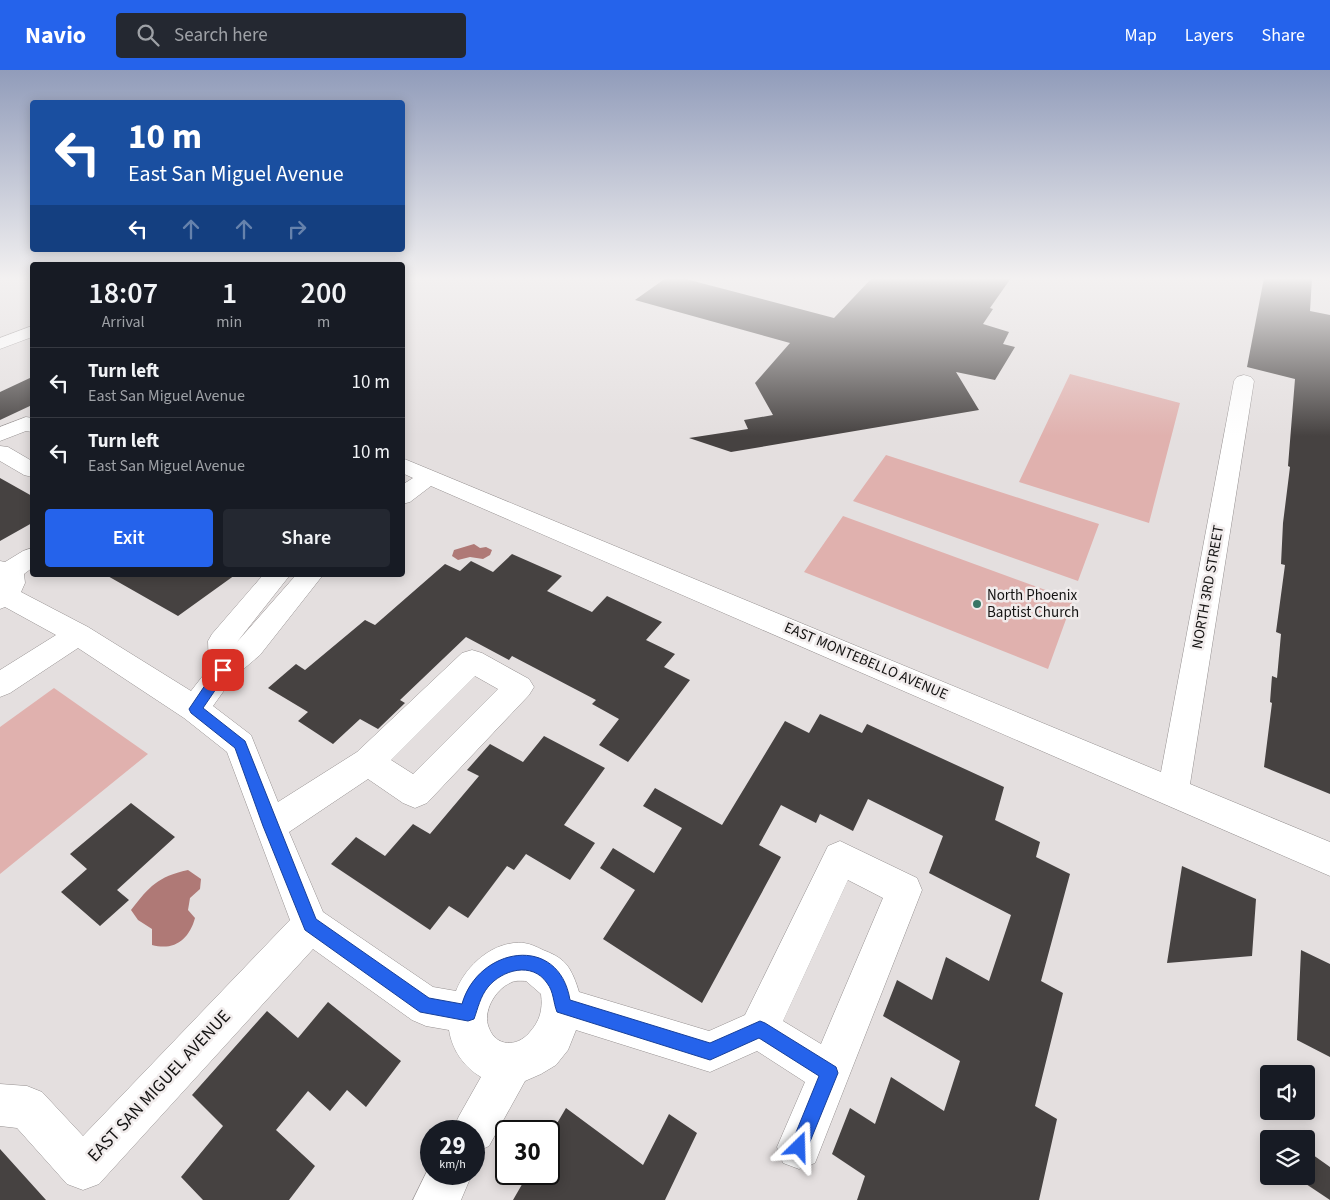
<!DOCTYPE html>
<html lang="en">
<head>
<meta charset="utf-8">
<style>
	:root { --surface:#171b24; --page:#242831; --text:#f1f3f6; --muted:#9ea1a6; --line:#363941; --accent:#2563eb }
	body { margin:0; font-family:"Source Sans 3",sans-serif; background:var(--page); color:var(--text); height:100vh; display:flex; flex-direction:column; font-size:19px; white-space:nowrap }
	* { box-sizing:border-box; margin:0 }
	p { font-size:16px; color:var(--muted) }
	.icon { flex:none; width:28px; height:28px; fill:none; stroke:currentColor; stroke-width:2; stroke-linecap:round; stroke-linejoin:round }
	.map { position:relative; flex:1; overflow:hidden }
	.sheet { position:absolute; left:30px; top:192px; width:375px; height:315px; display:flex; flex-direction:column; background:var(--surface); border-radius:5px; box-shadow:0 2px 12px #0003 }
	.sheet>* { flex:none }
	.guide { position:absolute; left:30px; top:30px; width:375px; height:152px; border-radius:5px; box-shadow:0 2px 12px #0003; background:#1a4fa0; color:#fff; overflow:hidden }
	.tools { position:absolute; left:1260px; top:995px; display:grid; gap:10px }
	.tools a { display:grid; place-items:center; width:55px; height:55px; border-radius:5px; background:var(--surface); box-shadow:0 2px 12px #0003; font-size:25px }
	.speed { position:absolute; left:420px; top:1050px; display:flex; gap:10px; font-size:25px; font-weight:700; text-align:center }
	.speed>* { display:grid; place-content:center; width:65px; height:65px; border-radius:50%; background:var(--surface); box-shadow:0 2px 12px #0003; line-height:1 }
	.speed small { font-size:12px; font-weight:400 }
	.speed .limit { border:2px solid #111; border-radius:8px; background:#fff; color:#111 }
	.pin { position:absolute; display:grid; place-items:center; width:42px; height:42px; color:#fff; margin:-21px; border-radius:10px; box-shadow:0 2px 8px #0006 }
	.me { position:absolute; width:55px; margin:-28px; rotate:22deg; stroke-linejoin:round; filter:drop-shadow(0 0 4px #0008) }
	.turn { display:flex; align-items:center; gap:18px; height:105px; padding:0 15px; font-size:22px }
	.turn .icon { width:65px; height:65px; stroke-width:2.5 }
	.turn b { display:block; font-size:35px; line-height:42px }
	.lanes { display:flex; align-items:center; height:48px; padding:0 15px; background:#0003; justify-content:center; gap:25px; direction:ltr }
	.lanes .off { opacity:.35 }
	.eta { display:flex; justify-content:space-evenly; align-items:center; height:85px; text-align:center }
	.eta b { font-size:30px; font-weight:600; line-height:35px }
	.primary-button { display:flex; gap:10px; margin-top:auto; padding:10px 15px }
	.primary-button a { flex:1; height:58px; border-radius:5px; background:var(--accent); color:#fff; font-size:20px; font-weight:600; line-height:58px; text-align:center }
	.primary-button a+a { background:var(--page); color:var(--text) }
	ul { padding:0; list-style:none }
	li { display:flex; align-items:center; gap:15px; height:70px; padding:0 15px; border-top:1px solid var(--line) }
	li div { flex:1 }
	li b { display:block; font-size:19px }
	li em { font-style:normal }
	header { display:flex; align-items:center; gap:30px; box-sizing:border-box; height:70px; padding:0 25px; background:var(--accent); color:#fff }
	header strong { font-size:24px }
	nav { display:flex; gap:28px; margin-inline-start:auto; font-size:18px }
	.search { width:350px; height:45px; background:var(--page); display:flex; align-items:center; gap:12px; box-sizing:border-box; padding:0 18px; border-radius:5px; color:var(--muted); font-size:19px }
	.map>svg:first-child { display:block }
	.green { fill:#e0b1ae }
	.water { fill:#af7976 }
	.building { fill:#464241 }
	.lines { fill:none; stroke-linecap:round; stroke-linejoin:round }
	.minor-casing { stroke:#969191; stroke-width:1 }
	.major-casing { stroke:#969191; stroke-width:1 }
	.minor { fill:#fff; fill-rule:evenodd }
	.major { fill:#fff; fill-rule:evenodd }
	.route { fill:#2563eb; stroke:#184099 }
	.poi-dot { fill:#377665; stroke:#f1ecec; stroke-width:2 }
	.labels { text-anchor:middle; dominant-baseline:central; stroke-width:5; stroke-linejoin:round; paint-order:stroke }
	.street-label { font-size:15px; fill:#141312; stroke:#f1ecec }
	.poi-label { font-size:15px; fill:#141312; stroke:#f1ecec; text-anchor:start }
	.near-street-label { font-size:18px; fill:#141312; stroke:#f1ecec }
</style>
</head>
<body>
<header>
<strong>Navio</strong>
<div class="search"><svg class="icon" aria-label="search" viewBox="0 0 24 24"><circle cx="10" cy="10" r="6"/><path d="M15 15l6 6"/></svg>Search here</div>
<nav><a>Map</a><a>Layers</a><a>Share</a></nav>
</header>
<div class="map">
<svg width="1330" height="1130" viewBox="0 0 1330 1130">
	<rect width="100%" height="100%" fill="#e4dfdf"/>
	<path class="green" d="M1070,304l110,29 -31,120 -130,-41z
		M886,385l213,69 -21,57 -225,-80z
		M843,446l230,84 -25,69 -244,-97z
		M54,618l94,66 -148,120v-147z"/>
	<path class="water" d="M474,474l6,4 6,-1 6,3 -2,5 -7,4 -13,-2 -12,3 -6,-4 2,-6z
		M188,800l13,9 -1,10 -10,9 -2,12 7,8c-6,22 -21,33 -43,27v-16l-14,-9 -7,-10c19,-24 26,-33 57,-40z"/>
	<path class="building" d="M666,208h16l152,40 38,-40h139l-21,30 3,1 -10,15 26,8 -6,12 12,3 -20,33 -39,-8 23,38 -248,42 -42,-14 59,-9 -4,-9 29,-5 -18,-32 35,-40 -155,-43z
		M1264,208h48l-2,33 20,4v479l-66,-27 8,-64 -2,-1 2,-26 5,2 4,-44 -5,-2 9,-67 -4,-1 2,-41 7,-56 -2,-1 7,-87 -48,-12z
		M32,307v28l-32,15v-28z
		M0,408l32,18v27l-32,18z
		M512,484l50,22 -15,15 45,21 15,-16 55,26 -16,18 29,14 -11,13 26,13 -62,82 -29,-17 20,-26 -27,-15 4,-4 -84,-44 -3,4 -43,-23 -66,63 5,3 -27,26 -18,-10 -27,25 -35,-23 10,-9 -40,-24 28,-24 9,6 60,-50 10,5 70,-61 15,7 11,-10 22,11z
		M106,505h129l-57,41z
		M820,644l42,19 5,-9 137,63 -9,33 45,22 -4,15 34,17 -29,107 22,12 -28,113 22,13 -18,81h-182l8,-24 -33,-22 18,-46 25,16 16,-47 53,34 16,-50 -77,-45 14,-36 35,20 14,-43 43,24 22,-66 -82,-42 14,-37 -75,-37 -15,32 -33,-17 -4,9 -35,-18 -22,40 22,12 -79,146 -99,-64 32,-49 -35,-22 13,-20 41,25 28,-45 -39,-22 12,-18 67,37 63,-104 24,12z
		M544,666l61,32 -41,57 31,18 -25,37 -44,-26 -12,16 -7,-4 -39,52 -19,-12 -19,24 -99,-66 25,-27 29,19 28,-32 17,10 49,-58 -12,-6 23,-26 33,18z
		M131,733l44,34 -58,53 12,10 -29,26 -39,-34 26,-23 -17,-15z
		M1182,796l74,33 -4,57 -85,7z
		M1301,880l29,14v93l-33,-17z
		M328,932l73,59 -35,46 -19,-17 -17,21 -22,-20 -32,39 39,36 -26,34h-86l-22,-23 42,-51 -31,-31 75,-84 31,27z
		M566,1038l77,57 26,-51 28,19 -32,67h-152l15,-26h21v-37z
		M0,1079l46,51h-46z
		M1306,1080l24,17v33l-24,-16z"/>
	<g class="lines">
		<defs>
			<path id="minor" d="M1244,305l7,2 3,4 -64,403 140,58v34l-899,-390 -21,16 -8,2v-19l11,-7 -11,-5v-15l759,314 73,-391 3,-4z
				M26,347l6,1v14l-6,-1 -26,10v-14z
				M0,376l8,1 24,14v16l-8,-2 -24,-14z
				M32,478v20l-8,6 1,9 -4,9 67,35 103,64 18,-23 -1,-27 4,-7 51,-59h27l-53,67 59,-67h27l-63,80 -27,23 -20,28 38,29 27,67 79,-50 105,-99 10,-3 10,3 47,26 5,8 -5,8 -102,108 -12,5 -12,-5 -35,-24 -79,53 34,80 110,75 23,4c10,-26 38,-51 68,-48 7,1 13,4 19,7 8,3 17,7 23,14 6,7 10,18 13,28l130,39 36,-16 83,-169 12,-5 77,37 5,12 -107,273 -16,6 -16,-6 -6,-16 28,-65 -48,-31 -47,21 -134,-42 -8,20 -12,15 -15,9 -16,7 -36,65 -15,7v-22h-22l7,-15 22,-39c-17,-10 -29,-27 -32,-47l-23,-4 -14,-6 -99,-71 -214,235 -16,6 -16,-6 -50,-56 -17,-2v-42l27,2 15,6 41,44 207,-216 -63,-168 -43,-34 -106,-70 -68,45 -10,4v-27l56,-35 -51,-28 -5,2v-48l5,1 18,-11zM475,606l23,13 -85,85 -22,-14zM848,810l35,18 -62,146 -38,-23zM526,911l15,13c2,16 -1,27 -12,39 -12,14 -33,14 -40,-5 -7,-16 6,-38 21,-45 5,-3 11,-2 16,-2z
				M431,1093v11h41l-11,26h-48z"/>
			<path id="major" d="M32,256v11l-32,12v-11z"/>
		</defs>
		<use href="#minor" class="minor-casing"/>
		<use href="#major" class="major-casing"/>
		<use href="#minor" class="minor"/>
		<use href="#major" class="major"/>
	</g>
	<linearGradient id="sky" x2="0" y2="1"><stop stop-color="#919cba"/><stop offset="0.57" stop-color="#f3f1f1"/><stop offset="1" stop-color="#f3f1f1" stop-opacity="0"/></linearGradient>
	<rect width="1330" height="366" fill="url(#sky)"/>
	<path class="route" d="M223,595l4,1 2,4 -26,38 42,33 71,178 113,79 33,6c16,-57 97,-71 108,-4l140,43 50,-22 5,2 71,44 2,6 -33,81 -6,2 -6,-2 -3,-7 29,-71 -60,-38 -49,22 -153,-48c-4,-10 -3,-20 -10,-29 -15,-22 -45,-13 -59,4 -8,10 -10,21 -14,32l-6,2 -48,-9 -115,-82 -42,-104 -28,-78 -44,-35 -2,-4 29,-43z"/>
	<circle class="poi-dot" cx="977" cy="534" r="5"/>
	<g class="labels">
		<g class="street-label">
			<text transform="translate(1208 517) rotate(-80)">NORTH 3RD STREET</text>
			<text transform="translate(866 591) rotate(23)">EAST MONTEBELLO AVENUE</text>
		</g>
		<g class="poi-label">
			<text x="987" y="525">North Phoenix<tspan x="987" dy="17">Baptist Church</tspan></text>
		</g>
		<g class="near-street-label">
			<text transform="translate(159 1016) rotate(-47)">EAST SAN MIGUEL AVENUE</text>
		</g>
	</g>
</svg>
<div class="tools">
<a><svg class="icon" aria-label="sound" viewBox="0 0 24 24"><path d="M4 9h4l5-4v14l-5-4H4zM17 9q2 3 0 6"/></svg></a>
<a><svg class="icon" aria-label="layers" viewBox="0 0 24 24"><path d="M12 4l9 5-9 5-9-5zM3 14l9 5 9-5"/></svg></a>
</div>
<div class="speed"><div>29<small>km/h</small></div><div class="limit">30</div></div>
<div class="pin" style="left:223px;top:600px;background:#d93025"><svg class="icon" aria-label="arrive" viewBox="0 0 24 24"><path d="M6 21V4h12l-3 4 3 4H6"/></svg></div>
<svg class="me" style="left:799px;top:1077px" viewBox="-20 -20 40 40"><path d="M0-17L14 15 0 8-14 15z" fill="#2563eb" stroke="#fff" stroke-width="4"/></svg>
<div class="guide">
<div class="turn"><svg class="icon" aria-label="left" viewBox="0 0 24 24"><path d="M17 20v-9H6M10 6l-5 5 5 5"/></svg><div><b>10 m</b>East San Miguel Avenue</div></div>
<div class="lanes"><svg class="icon" aria-label="left" viewBox="0 0 24 24"><path d="M17 20v-9H6M10 6l-5 5 5 5"/></svg><svg class="icon off" aria-label="ahead" viewBox="0 0 24 24"><path d="M12 20V5M6 11l6-6 6 6"/></svg><svg class="icon off" aria-label="ahead" viewBox="0 0 24 24"><path d="M12 20V5M6 11l6-6 6 6"/></svg><svg class="icon off" aria-label="right" viewBox="0 0 24 24"><path d="M7 20v-9h11M14 6l5 5-5 5"/></svg></div>
</div>
<section class="sheet">
<div class="eta">
<div><b>18:07</b><p>Arrival</p></div>
<div><b>1</b><p>min</p></div>
<div><b>200</b><p>m</p></div>
</div>
<ul>
<li><svg class="icon" aria-label="left" viewBox="0 0 24 24"><path d="M17 20v-9H6M10 6l-5 5 5 5"/></svg><div><b>Turn left</b><p>East San Miguel Avenue</p></div><em>10 m</em></li>
<li><svg class="icon" aria-label="left" viewBox="0 0 24 24"><path d="M17 20v-9H6M10 6l-5 5 5 5"/></svg><div><b>Turn left</b><p>East San Miguel Avenue</p></div><em>10 m</em></li>
</ul>
<div class="primary-button"><a>Exit</a><a>Share</a></div>
</section>
</div>
</body>
</html>
